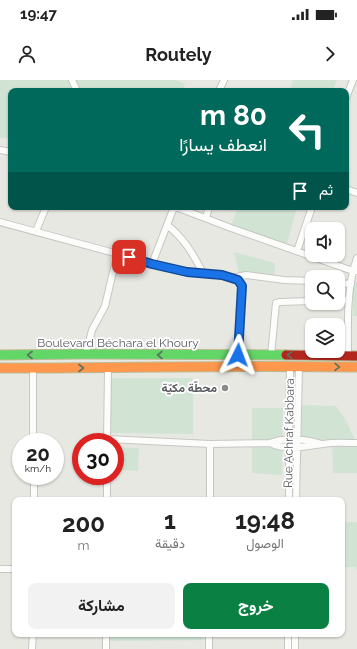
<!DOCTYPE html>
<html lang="ar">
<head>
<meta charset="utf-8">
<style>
	:root { --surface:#fff; --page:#f2f2f2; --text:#222; --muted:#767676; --accent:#0b8043 }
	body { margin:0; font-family:Raleway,Vazirmatn,sans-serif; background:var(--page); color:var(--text); direction:rtl; height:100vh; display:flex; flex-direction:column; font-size:15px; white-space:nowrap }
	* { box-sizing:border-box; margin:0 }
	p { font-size:13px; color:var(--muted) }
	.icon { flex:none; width:22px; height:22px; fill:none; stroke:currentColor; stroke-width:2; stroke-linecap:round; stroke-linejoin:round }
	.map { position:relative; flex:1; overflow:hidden; direction:ltr }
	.side { position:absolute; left:12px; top:417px; width:333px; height:140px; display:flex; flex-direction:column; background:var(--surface); border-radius:8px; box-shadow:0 1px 3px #0004; direction:rtl }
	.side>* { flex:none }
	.hud { position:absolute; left:8px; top:8px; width:341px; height:122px; border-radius:8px; box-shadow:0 1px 3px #0004; direction:rtl; background:#00695c; color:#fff; overflow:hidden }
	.controls { position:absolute; left:305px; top:142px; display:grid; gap:8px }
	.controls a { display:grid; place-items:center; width:40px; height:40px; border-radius:8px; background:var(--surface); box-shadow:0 1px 3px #0004; font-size:20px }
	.speed { position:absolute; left:12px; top:353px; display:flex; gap:8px; font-size:20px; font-weight:700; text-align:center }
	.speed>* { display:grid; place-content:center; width:52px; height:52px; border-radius:50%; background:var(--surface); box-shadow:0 1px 3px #0004; line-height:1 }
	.speed small { font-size:10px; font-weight:400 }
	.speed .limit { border:6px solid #d22; background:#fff; color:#111 }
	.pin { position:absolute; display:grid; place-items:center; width:34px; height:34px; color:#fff; margin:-17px; border-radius:8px; box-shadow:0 2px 6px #0006 }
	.me { position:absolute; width:44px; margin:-22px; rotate:3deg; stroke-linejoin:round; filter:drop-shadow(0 0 3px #0008) }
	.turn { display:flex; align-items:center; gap:14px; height:84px; padding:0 16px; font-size:18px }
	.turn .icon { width:52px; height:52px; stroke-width:2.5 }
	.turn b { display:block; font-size:28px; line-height:34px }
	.then { display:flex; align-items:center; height:38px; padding:0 16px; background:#0003; gap:8px; font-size:15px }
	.eta { display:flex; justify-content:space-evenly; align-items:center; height:68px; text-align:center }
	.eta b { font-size:24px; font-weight:700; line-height:28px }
	.action { display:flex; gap:8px; margin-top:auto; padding:8px 16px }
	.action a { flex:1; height:46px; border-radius:8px; background:var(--accent); color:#fff; font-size:16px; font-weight:700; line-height:46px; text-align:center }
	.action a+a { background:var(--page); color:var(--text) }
	.status { display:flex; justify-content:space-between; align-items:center; height:28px; padding:0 20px; background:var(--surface); direction:ltr }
	.status svg { height:11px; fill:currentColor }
	header { display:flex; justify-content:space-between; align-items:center; height:52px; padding:0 16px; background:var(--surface); font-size:18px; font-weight:700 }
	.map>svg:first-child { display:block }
	.green { fill:#d1e4d4 }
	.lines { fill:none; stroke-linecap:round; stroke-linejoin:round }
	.street-casing { stroke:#c6c6c5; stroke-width:8 }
	.fast-casing { stroke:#bdba93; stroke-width:11 }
	.slow-casing { stroke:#bdba93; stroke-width:11 }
	.jam-casing { stroke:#bdba93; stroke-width:11 }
	.street { stroke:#fcfcfb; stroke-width:6 }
	.fast { stroke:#63d668; stroke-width:9 }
	.slow { stroke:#ff974d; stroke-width:9 }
	.jam { stroke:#b3261e; stroke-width:9 }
	.oneway { stroke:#5b7362 }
	.route-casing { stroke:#114b97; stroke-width:10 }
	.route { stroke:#1a73e8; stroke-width:7 }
	.poi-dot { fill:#8b8c8e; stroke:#fff; stroke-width:1.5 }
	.labels { text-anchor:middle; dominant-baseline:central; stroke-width:3.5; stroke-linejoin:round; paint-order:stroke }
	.street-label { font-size:12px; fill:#595a60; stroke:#fff }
	.poi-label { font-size:12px; font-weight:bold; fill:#595a60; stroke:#fff; text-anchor:end }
</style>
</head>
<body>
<div class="status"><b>19:47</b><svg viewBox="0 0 49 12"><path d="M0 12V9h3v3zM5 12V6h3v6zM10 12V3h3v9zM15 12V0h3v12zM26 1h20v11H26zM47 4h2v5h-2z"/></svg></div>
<header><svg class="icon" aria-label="forward" viewBox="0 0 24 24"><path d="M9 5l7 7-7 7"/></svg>Routely<svg class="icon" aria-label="person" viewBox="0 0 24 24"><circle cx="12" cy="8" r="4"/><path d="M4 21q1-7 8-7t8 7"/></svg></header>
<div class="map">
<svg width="357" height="569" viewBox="0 0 357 569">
	<rect width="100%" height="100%" fill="#e8e8e3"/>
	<path class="green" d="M0,0h176l9,4 -2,7h-172v48l-11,-1z
		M293,0h44l-4,11h-44z
		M238,127h59l-11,41 -56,-20z
		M234,172l41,11 -1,13 -35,-3z
		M353,202h4v34h-4z
		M111,298h82v56l-82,-1z
		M293,325l43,1 10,14 10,22h1v31h-24l-1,-29 -38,-1z
		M252,328h31l-1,67 -30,-2z
		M115,367l24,1 -1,23 -23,-1z
		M357,442v48l-2,-3h-13v-45z
		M106,554h97v6l-97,1z"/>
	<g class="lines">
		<defs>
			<path id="street" d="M72,0l5,11
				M219,11l5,-11
				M346,18l7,-18
				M0,70l11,2
				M346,109l11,4
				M176,127l55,21 122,43h4
				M206,138l3,-11
				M0,142l118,32 34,10 35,8 35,3 16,5 4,6 -4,69
				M167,145c17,13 26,29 36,48
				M36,151l10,-24
				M297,171l15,-44
				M152,184l22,-57
				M232,198l14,-3 38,5 28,1
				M338,203l13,1
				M338,220h11
				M86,274l6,-24 13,-24 7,-30 6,-22
				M271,275l5,-52 4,-1 32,-1
				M348,276c0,-32 -2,-67 9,-98
				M33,288v74
				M107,359l103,5 60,-1c15,-6 37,-4 52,1
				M107,362l1,-74
				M270,363c16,8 36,3 53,1 11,-2 23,-1 34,-1
				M34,396v24
				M107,396v24
				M210,420v-56
				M289,420v-61l1,-73
				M296,420l3,-133
				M0,489h15
				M32,569l1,-15
				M106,569v-15
				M209,569v-15
				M288,569v-15
				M295,569v-15"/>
			<path id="fast" d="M0,275l86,-1 200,1"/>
			<path id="slow" d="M0,288c119,0 238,-3 357,-1"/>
			<path id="jam" d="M286,275l71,1"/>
		</defs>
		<use href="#street" class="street-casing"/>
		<use href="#fast" class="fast-casing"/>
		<use href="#slow" class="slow-casing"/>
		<use href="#jam" class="jam-casing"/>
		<use href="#street" class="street"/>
		<use href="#fast" class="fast"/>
		<use href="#slow" class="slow"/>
		<use href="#jam" class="jam"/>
	</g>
	<defs><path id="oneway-chevron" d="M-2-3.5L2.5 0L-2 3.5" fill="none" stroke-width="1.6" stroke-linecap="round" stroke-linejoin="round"/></defs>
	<g class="oneway">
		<use href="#oneway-chevron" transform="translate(30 275) rotate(180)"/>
		<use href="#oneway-chevron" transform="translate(160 275) rotate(-180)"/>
		<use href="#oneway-chevron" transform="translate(290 275) rotate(-179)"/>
		<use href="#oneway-chevron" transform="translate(337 287) rotate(1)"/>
		<use href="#oneway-chevron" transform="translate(81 288)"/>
	</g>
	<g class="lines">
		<defs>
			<path id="route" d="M129,177l23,7 35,8 35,3 16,5 4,6 -4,69"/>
		</defs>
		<use href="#route" class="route-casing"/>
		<use href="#route" class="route"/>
	</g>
	<circle class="poi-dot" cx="225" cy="308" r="4"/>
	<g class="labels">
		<g class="street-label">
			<text x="118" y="263">Boulevard Béchara el Khoury</text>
			<text transform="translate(289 353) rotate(-89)">Rue Achraf Kabbara</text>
		</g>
		<g class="poi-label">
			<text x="217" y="308">محطّة مكيّة</text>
		</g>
	</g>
</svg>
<div class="controls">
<a><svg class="icon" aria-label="sound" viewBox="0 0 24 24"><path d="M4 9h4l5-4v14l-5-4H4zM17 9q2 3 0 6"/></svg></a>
<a><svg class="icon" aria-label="search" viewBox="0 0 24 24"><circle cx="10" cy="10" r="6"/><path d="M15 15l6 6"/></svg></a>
<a><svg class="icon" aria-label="layers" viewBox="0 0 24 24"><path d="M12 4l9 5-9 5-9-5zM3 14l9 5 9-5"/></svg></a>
</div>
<div class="speed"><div>20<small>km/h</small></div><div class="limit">30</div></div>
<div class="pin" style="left:129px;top:177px;background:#d93025"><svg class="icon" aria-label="arrive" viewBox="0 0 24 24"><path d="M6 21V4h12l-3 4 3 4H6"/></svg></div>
<svg class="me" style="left:238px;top:275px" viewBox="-20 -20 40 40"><path d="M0-17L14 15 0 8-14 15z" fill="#1a73e8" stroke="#fff" stroke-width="4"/></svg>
<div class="hud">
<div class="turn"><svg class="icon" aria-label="left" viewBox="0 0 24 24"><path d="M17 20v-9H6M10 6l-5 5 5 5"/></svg><div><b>80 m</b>انعطف يسارًا</div></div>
<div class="then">ثم<svg class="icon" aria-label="arrive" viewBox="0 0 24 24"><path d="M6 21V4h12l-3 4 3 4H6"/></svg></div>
</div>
<section class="side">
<div class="eta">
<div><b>19:48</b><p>الوصول</p></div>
<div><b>1</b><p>دقيقة</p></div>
<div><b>200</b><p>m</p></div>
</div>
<div class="action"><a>خروج</a><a>مشاركة</a></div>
</section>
</div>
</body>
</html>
